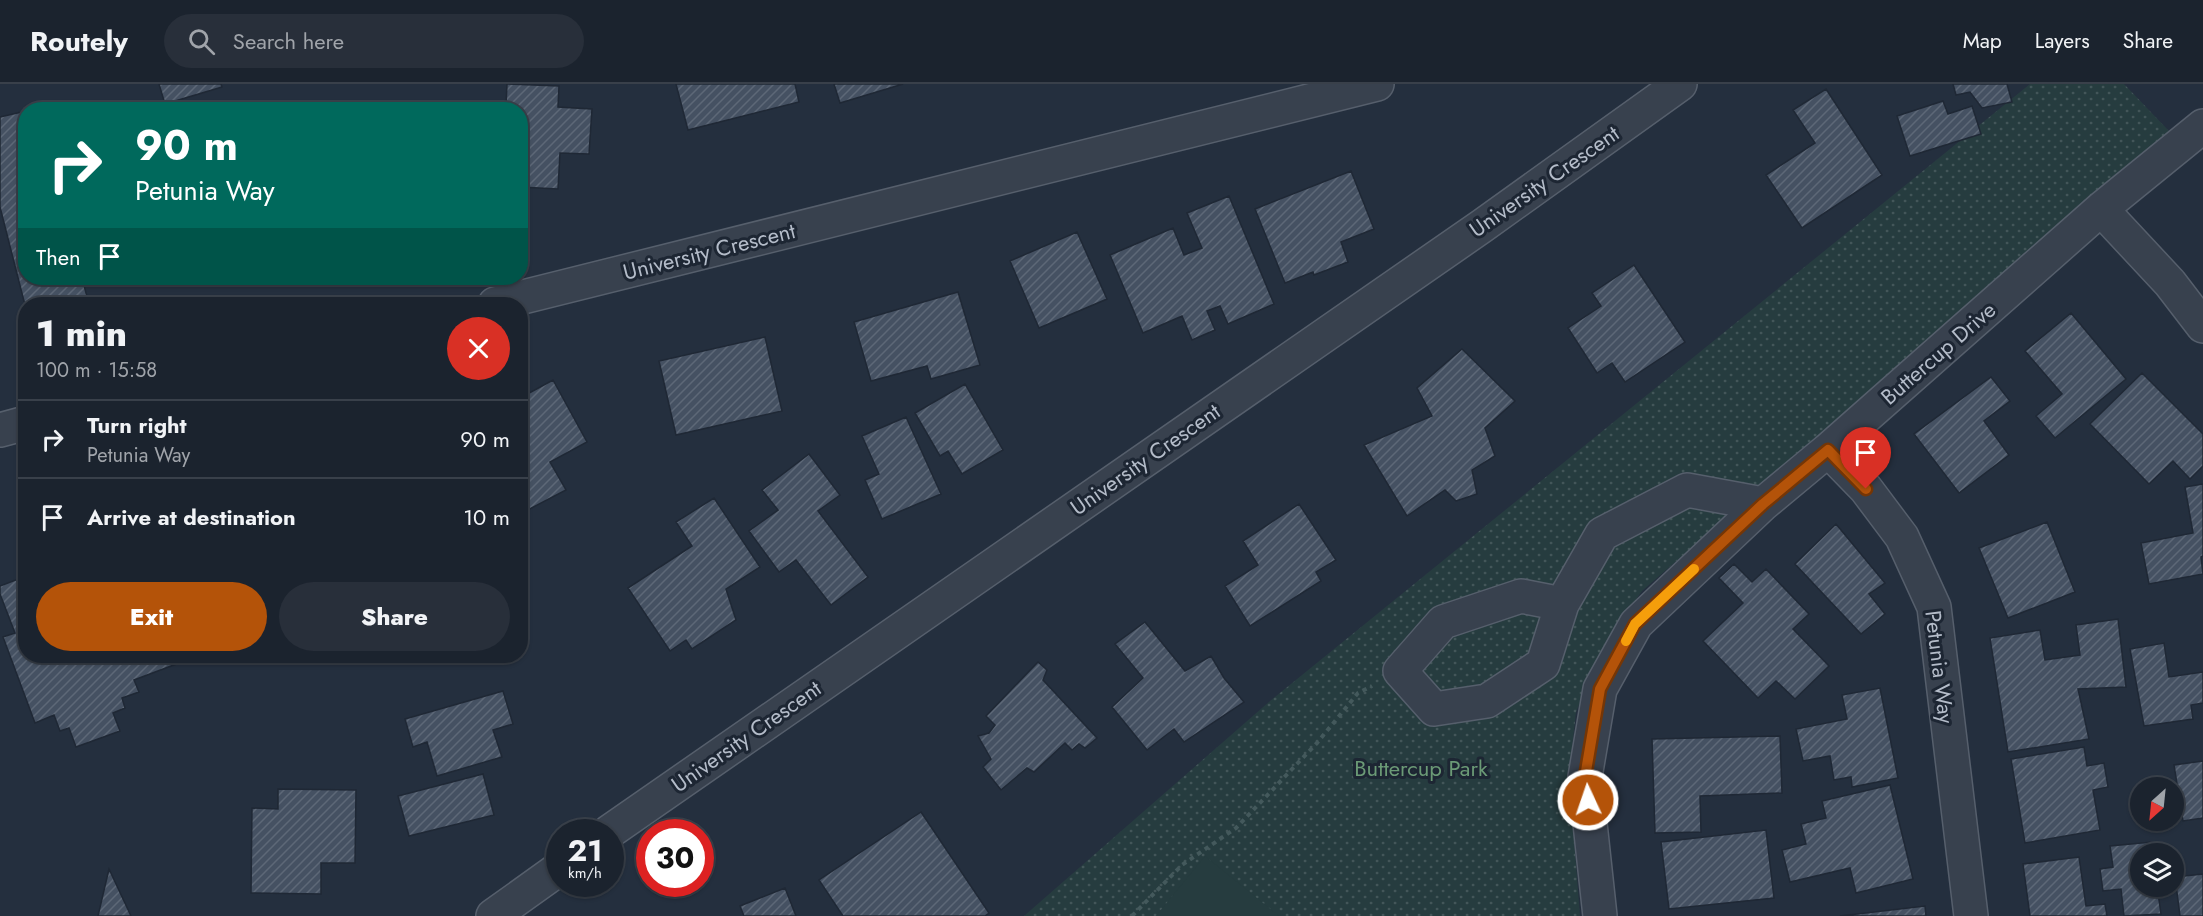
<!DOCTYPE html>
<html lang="en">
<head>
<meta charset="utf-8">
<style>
	:root { --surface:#1b232e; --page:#282f3a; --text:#f1f3f6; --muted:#a0a4aa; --line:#39404a; --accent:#b45309 }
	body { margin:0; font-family:Jost,sans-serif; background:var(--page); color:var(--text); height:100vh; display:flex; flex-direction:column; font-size:22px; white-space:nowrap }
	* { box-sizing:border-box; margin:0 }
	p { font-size:20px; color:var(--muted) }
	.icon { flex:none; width:33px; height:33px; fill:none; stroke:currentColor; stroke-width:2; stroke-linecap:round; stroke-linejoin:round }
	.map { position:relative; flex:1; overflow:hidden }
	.drawer { position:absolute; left:18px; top:213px; width:510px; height:366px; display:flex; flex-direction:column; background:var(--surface); border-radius:24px; box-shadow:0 2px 4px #0004,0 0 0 2px var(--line) }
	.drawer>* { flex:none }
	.guide { position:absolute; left:18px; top:18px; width:510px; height:183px; border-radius:24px; box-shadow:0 2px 4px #0004,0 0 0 2px var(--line); background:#00695c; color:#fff; overflow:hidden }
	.needle { width:39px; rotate:207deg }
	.tools { position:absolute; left:2130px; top:693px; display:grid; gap:12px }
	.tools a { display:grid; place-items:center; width:54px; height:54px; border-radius:50%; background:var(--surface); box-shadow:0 2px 4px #0004,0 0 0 2px var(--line); font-size:30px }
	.speed { position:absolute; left:546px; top:735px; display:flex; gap:12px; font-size:30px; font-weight:700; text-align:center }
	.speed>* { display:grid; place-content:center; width:78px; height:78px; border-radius:50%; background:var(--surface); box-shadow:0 2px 4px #0004,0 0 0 2px var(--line); line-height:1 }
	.speed small { font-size:15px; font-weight:400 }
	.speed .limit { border:9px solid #d22; background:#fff; color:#111 }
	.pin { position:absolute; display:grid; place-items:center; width:51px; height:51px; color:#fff; margin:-62px -26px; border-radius:50% 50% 50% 0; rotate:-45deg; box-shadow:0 0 6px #0007 }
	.pin .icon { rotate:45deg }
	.me { position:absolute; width:66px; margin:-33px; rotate:357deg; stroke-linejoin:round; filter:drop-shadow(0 0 4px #0008) }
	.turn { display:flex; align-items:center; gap:21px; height:126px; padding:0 18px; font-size:27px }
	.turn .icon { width:78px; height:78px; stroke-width:2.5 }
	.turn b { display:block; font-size:42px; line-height:51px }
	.then { display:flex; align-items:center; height:57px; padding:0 18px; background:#0003; gap:12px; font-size:22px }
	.round { display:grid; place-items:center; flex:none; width:63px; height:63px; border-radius:32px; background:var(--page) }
	.summary { display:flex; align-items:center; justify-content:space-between; height:102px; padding:0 18px }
	h1 { font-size:36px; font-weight:800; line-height:45px }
	.action { display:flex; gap:12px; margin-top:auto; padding:12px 18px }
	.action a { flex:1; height:69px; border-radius:36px; background:var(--accent); color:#fff; font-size:24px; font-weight:800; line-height:69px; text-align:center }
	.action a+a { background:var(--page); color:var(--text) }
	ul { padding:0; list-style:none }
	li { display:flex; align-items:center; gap:18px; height:78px; padding:0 18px; border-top:2px solid var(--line) }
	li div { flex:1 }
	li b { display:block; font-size:22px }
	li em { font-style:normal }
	header { display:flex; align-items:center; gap:36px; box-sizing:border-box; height:84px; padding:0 30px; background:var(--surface); border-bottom:2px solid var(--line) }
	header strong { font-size:28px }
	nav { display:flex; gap:33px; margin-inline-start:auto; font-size:21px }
	.search { width:420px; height:54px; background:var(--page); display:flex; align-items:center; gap:15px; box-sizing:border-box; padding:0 21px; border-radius:33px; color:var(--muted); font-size:22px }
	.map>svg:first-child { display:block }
	.green { fill:url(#green-dots) }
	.pitch { fill:#263c3f }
	.building { fill:url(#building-hatch); stroke:#1f2835; stroke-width:1.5 }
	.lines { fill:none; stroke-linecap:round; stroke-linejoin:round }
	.minor-casing { stroke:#565f6c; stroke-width:36 }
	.path { stroke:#44595c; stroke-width:4; stroke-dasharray:4.5 4.5; stroke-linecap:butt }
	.minor { stroke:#38414e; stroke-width:33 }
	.route-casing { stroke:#753606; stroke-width:15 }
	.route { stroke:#b45309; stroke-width:10 }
	.slow { stroke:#f59e0b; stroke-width:10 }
	.labels { text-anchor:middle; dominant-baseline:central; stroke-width:6; stroke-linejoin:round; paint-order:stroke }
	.street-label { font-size:22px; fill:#b4bcc9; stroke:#1d2633 }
	.park-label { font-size:22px; fill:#6b9a76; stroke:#1d2633 }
</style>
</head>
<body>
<header>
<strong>Routely</strong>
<div class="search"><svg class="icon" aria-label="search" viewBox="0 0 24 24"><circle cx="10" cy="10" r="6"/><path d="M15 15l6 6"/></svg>Search here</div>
<nav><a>Map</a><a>Layers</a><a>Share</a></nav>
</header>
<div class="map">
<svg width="2203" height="832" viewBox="0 0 2203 832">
	<defs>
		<pattern id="green-dots" width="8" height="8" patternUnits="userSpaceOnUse" patternTransform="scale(1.5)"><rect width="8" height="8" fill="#263c3f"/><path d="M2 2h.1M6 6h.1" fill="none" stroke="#435659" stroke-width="1.8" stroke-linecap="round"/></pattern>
		<pattern id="building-hatch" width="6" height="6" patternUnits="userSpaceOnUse" patternTransform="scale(1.5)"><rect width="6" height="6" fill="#455162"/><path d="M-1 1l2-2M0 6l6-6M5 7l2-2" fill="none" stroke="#5d6877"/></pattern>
	</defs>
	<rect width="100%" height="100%" fill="#242f3e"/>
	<path class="green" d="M2030,0h94l45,47 -527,460 -36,50 -30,71 -7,63 11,141h-556l246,-215z"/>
	<path class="pitch" d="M1205,772l74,60h-123z"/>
	<path class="building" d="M159,0h62l1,3 -57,17z
		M507,0l52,2 -1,21 34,2 -3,45 -29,-1 -2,36 -38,-2v-77h-51v-7l37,2z
		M676,0h119l4,18 -111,28z
		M834,0h69l-63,19z
		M1953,0h54l5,18 -30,6 -12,-16 -14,3z
		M1826,5l56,86 -80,53 -36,-53 49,-32 -22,-33z
		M1943,17l5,13 24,-8 9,28 -71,22 -13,-40z
		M407,18v8l-100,-1z
		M26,27v167h56l7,26h-63v5l-26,-102v-90z
		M1351,87l23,58 -33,13 7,20 -34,13 -1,-3 -28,11 -30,-74z
		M1229,112l45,108 -46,20 -8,-18 -13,5 8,19 -23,10 -10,-24 -39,17 -33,-78 63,-27 11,27 18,-7 -15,-35z
		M1077,148l30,67 -68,29 -29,-67z
		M1634,181l51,77 -60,40 -13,-19 -15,10 -29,-45 33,-22 -9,-13z
		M958,208l22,73 -49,14 -4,-13 -56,15 -17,-59z
		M2071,229l55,66 -71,59 -19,-22 26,-22 -37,-43z
		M765,253l17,74 -106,24 -17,-74z
		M1462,265l53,52 -30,27 10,28 -23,14 5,24 -21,7 -11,-11 -38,26 -43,-71 68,-29 -15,-28z
		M2142,289l61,61v32l-13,13 -17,-18 -24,23 -59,-60z
		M1991,293l19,24 -26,20 25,34 -50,38 -45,-59z
		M553,296l34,62 -37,20 16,28 -46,24v-116z
		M965,300l38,66 -41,24 -14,-23 -8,5 -25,-43z
		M906,333l35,77 -59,25 -17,-39 14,-6 -17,-38z
		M809,370l31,41 -22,16 50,66 -37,28 -35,-45 -17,12 -30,-41 29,-21 -16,-20z
		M2203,400v72l-2,1 2,17 -54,10 -8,-41 52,-10 -8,-46z
		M714,414l46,69 -34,22 10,31 -44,29 -6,-9 -16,11 -42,-63 64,-42 -16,-24z
		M1299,420l37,56 -20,12 5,9 -71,45 -25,-40 33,-21 -15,-24z
		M2047,438l28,70 -67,26 -29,-70z
		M1836,440l49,59 -16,11 16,20 -24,20 -66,-70z
		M1734,480l18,18 14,-13 43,45 -16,15 36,37 -34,33 -19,-18 -18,17 -55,-57 40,-38 -24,-25z
		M26,492v80h150l3,7 -45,17 5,12 -17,6 3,10 -12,5 7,18 -44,16 -7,-19 -9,3 -6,-16 -19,8 -32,-86 12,-4 -15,-39v-8z
		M2118,535l8,68 -48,2 11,50 -81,13 -18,-114 50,-8 5,30 35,-5 -4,-30z
		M1145,538l40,49 26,-15 13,22 20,24 -60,40 -10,-13 -27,21 -35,-43 31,-29 -28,-34z
		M2164,559l5,34 34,-5v31l-12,2 2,14 -49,7 -14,-77z
		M1038,578l9,8 -4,10 54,58 -12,10 -6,-4 -7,6 -7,-7 -31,29 -7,-4 -26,22 -18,-23 8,-8 -13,-23 11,-3 6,-8 -9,-9z
		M1880,604l18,90 -46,9 -1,-10 -17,3 -4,-24 -27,5 -7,-32 51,-10 -5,-24z
		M503,607l10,33 -20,6 9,27 -65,19 -10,-34 -14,5 -8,-28z
		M1780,652l2,57 -82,3 1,36 -46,1 -3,-94z
		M2084,663l3,19 17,-3 4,24 -15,3 7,40 -75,13 -14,-84z
		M2203,677v57l-20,3 -9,-56z
		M483,690l11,41 -85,21 -11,-40z
		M1890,701l23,94 -57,14 -6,-25 -60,14 -8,-32 24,-6 -5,-20 25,-6 -4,-17z
		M278,705l78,1 -1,73h-34v31l-70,-1 1,-85 26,1z
		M921,728l68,101 -4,3h-142l-24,-36z
		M1766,746l8,68 -105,11 -8,-67z
		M2152,758l1,12h-13v32h17l4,28 -37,2 -3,-27 -18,2 -3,-22 13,-2 -3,-21z
		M2079,773l7,49 19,-2 2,12h-77l-7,-52z
		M109,785l22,47h-33z
		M2203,790v42h-23l-5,-39z
		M785,804l11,28h-52l-4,-10z
		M1925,822l1,10h-86z"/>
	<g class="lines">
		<defs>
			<path id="minor" d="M2101,125l69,74 33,43
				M495,220l882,-220
				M0,346l26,-7
				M1828,366l38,39 36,48 32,70 37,309
				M1562,520l-41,-8 -78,26 -43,49 34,38 53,-8 56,-37 19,-60 40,-70 85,-44 76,14
				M609,748l873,-606 198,-142
				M493,832l67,-48
				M1600,832l-15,-139 15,-88 36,-65 127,-120 65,-54 273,-241 102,-83"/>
		</defs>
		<use href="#minor" class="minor-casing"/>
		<path class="path" d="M1132,832l50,-51 54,-37 81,-85 41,-50 14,-7"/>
		<use href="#minor" class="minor"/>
	</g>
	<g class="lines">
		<defs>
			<path id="route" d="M1588,716l-3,-23 15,-88 35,-65 128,-120 65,-54 38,39"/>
		</defs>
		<use href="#route" class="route-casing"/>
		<use href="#route" class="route"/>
		<path class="slow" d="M1626,557l9,-17 59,-55"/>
	</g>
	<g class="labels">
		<g class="street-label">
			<text transform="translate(1544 97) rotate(-35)">University Crescent</text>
			<text transform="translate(709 167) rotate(-14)">University Crescent</text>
			<text transform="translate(1938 269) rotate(-41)">Buttercup Drive</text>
			<text transform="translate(1145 375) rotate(-35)">University Crescent</text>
			<text transform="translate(1940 583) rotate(83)">Petunia Way</text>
			<text transform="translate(746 652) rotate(-35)">University Crescent</text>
		</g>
		<g class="park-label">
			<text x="1421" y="684">Buttercup Park</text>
		</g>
	</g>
</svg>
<div class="tools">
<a><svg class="needle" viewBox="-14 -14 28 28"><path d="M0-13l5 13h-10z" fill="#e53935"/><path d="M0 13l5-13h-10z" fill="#a0a4aa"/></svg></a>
<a><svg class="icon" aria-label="layers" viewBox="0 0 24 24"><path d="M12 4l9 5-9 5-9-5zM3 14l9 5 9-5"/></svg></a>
</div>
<div class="speed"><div>21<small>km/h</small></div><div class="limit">30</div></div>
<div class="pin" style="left:1866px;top:405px;background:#d93025"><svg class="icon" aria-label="arrive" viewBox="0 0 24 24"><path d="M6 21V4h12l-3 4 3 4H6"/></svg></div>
<svg class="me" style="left:1588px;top:716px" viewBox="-20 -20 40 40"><circle r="17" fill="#b45309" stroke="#fff" stroke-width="3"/><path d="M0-11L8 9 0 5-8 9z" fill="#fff"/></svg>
<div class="guide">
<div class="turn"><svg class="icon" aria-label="right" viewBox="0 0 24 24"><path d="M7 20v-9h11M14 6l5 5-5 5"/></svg><div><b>90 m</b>Petunia Way</div></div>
<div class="then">Then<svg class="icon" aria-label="arrive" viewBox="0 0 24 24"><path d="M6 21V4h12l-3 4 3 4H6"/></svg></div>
</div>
<section class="drawer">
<div class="summary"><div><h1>1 min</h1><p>100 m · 15:58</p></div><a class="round" style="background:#d93025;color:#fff"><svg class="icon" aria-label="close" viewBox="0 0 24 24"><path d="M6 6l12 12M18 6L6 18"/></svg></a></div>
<ul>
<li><svg class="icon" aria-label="right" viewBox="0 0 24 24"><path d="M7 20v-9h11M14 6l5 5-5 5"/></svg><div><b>Turn right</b><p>Petunia Way</p></div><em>90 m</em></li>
<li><svg class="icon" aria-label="arrive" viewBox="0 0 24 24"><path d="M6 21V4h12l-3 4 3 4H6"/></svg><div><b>Arrive at destination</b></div><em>10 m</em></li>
</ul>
<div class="action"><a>Exit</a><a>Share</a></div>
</section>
</div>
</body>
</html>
